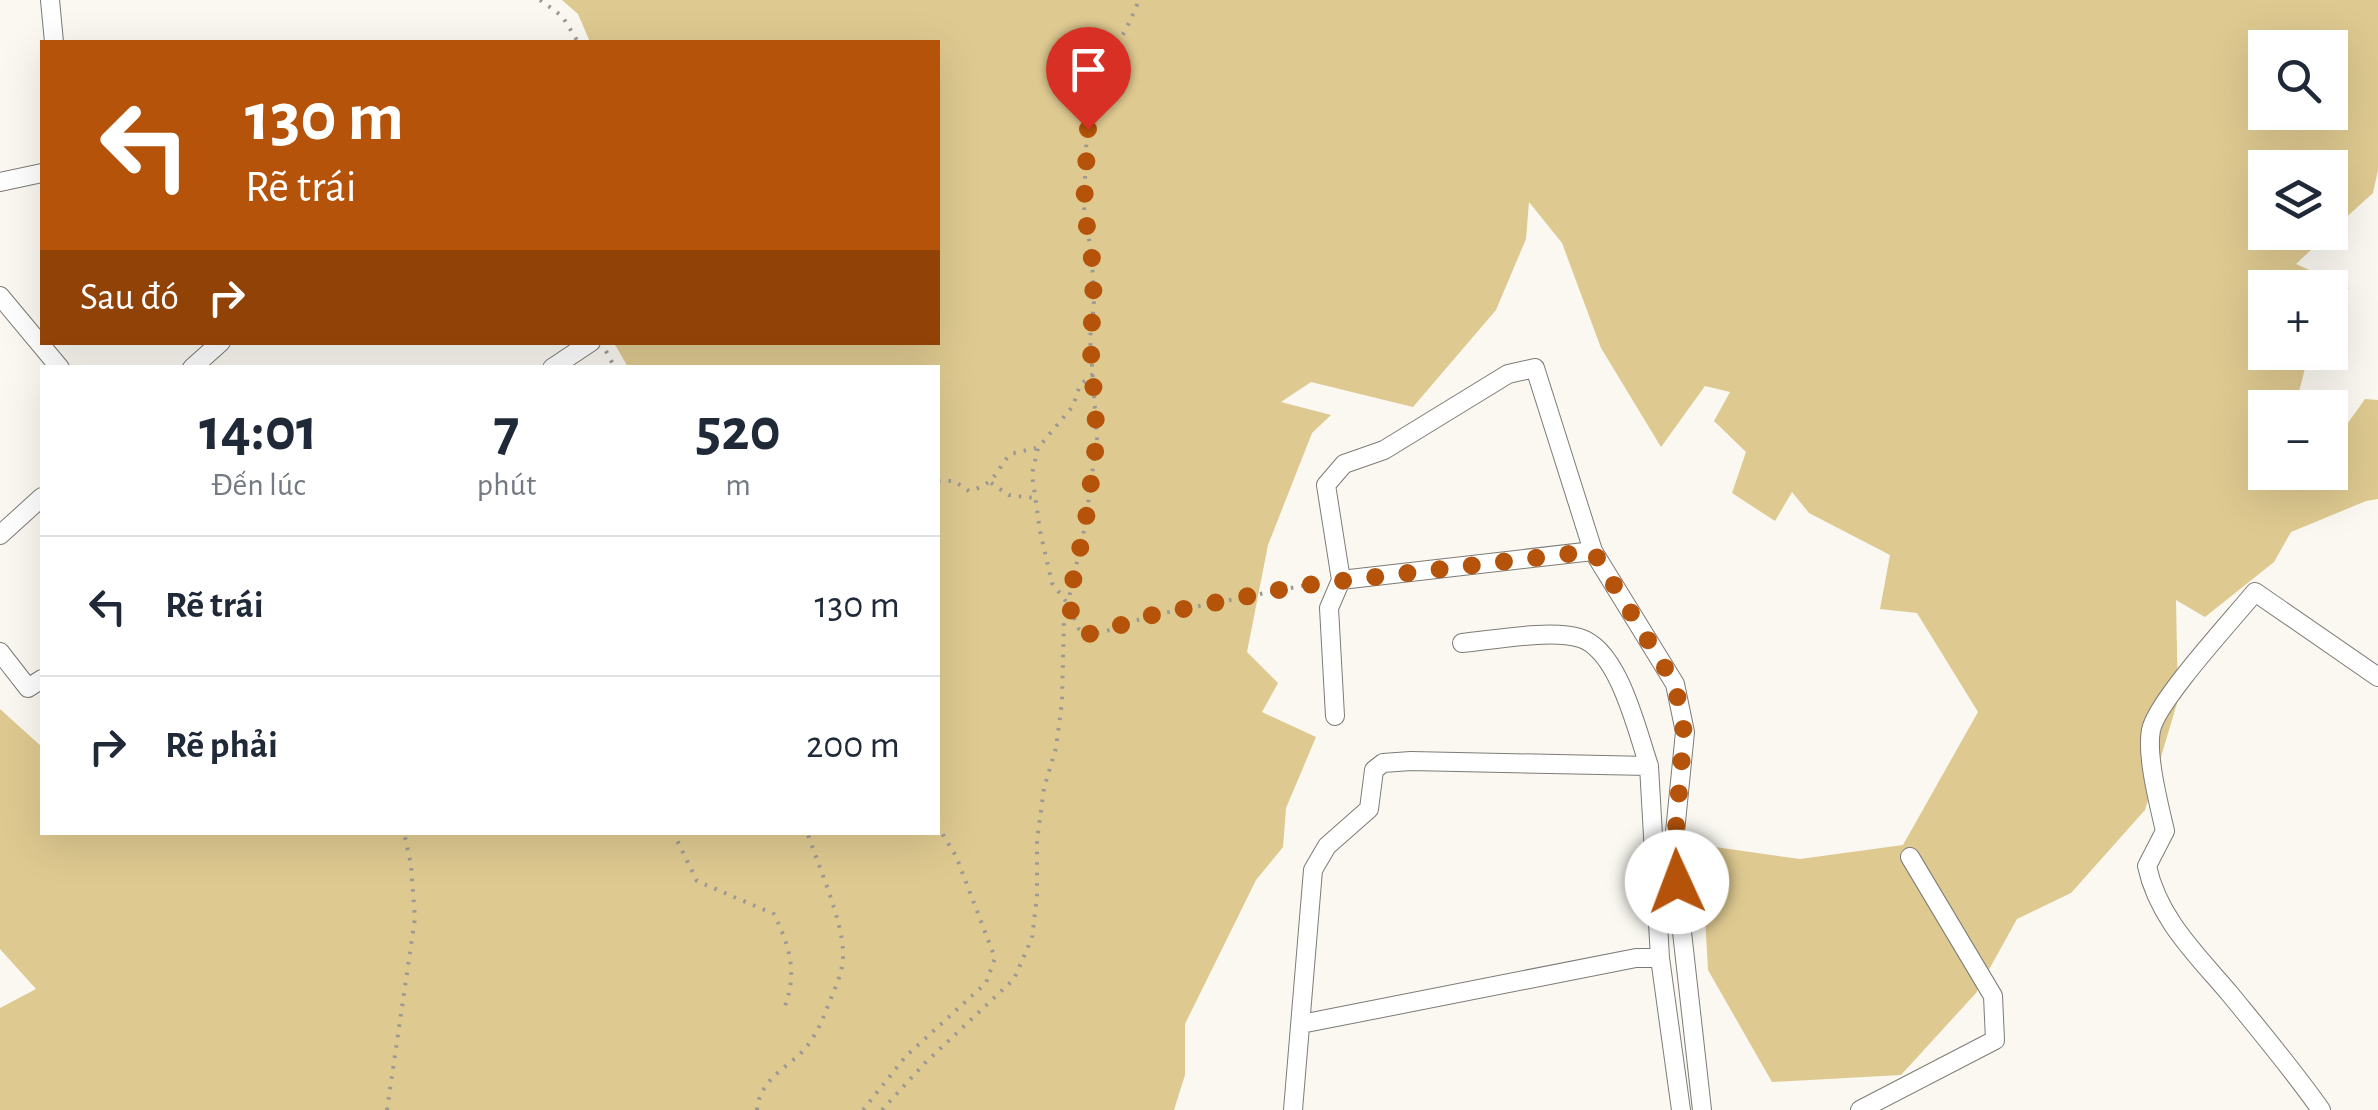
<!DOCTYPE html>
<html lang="vi">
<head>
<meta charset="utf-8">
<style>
	:root { --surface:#fff; --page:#f6f6f7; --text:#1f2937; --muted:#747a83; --line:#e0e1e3 }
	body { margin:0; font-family:"Alegreya Sans",sans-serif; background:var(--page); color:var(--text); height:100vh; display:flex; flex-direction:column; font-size:38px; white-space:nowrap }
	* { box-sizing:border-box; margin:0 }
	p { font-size:32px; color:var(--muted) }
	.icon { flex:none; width:55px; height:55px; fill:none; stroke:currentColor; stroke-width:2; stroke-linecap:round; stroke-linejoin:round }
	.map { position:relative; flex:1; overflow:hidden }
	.details { position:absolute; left:40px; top:365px; width:900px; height:470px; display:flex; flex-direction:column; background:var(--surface); border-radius:0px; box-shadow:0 10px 40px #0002 }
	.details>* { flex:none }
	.banner { position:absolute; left:40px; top:40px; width:900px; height:305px; border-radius:0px; box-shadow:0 10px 40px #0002; background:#b45309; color:#fff; overflow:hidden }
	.buttons { position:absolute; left:2248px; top:30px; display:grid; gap:20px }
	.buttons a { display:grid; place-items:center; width:100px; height:100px; border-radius:0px; background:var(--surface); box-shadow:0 10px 40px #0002; font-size:50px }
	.pin { position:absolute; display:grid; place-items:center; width:85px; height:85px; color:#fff; margin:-102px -42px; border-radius:50% 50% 50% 0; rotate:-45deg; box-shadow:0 0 10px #0007 }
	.pin .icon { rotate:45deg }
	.me { position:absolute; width:110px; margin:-55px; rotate:358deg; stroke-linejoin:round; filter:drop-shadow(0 0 8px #0008) }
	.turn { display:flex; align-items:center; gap:35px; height:210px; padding:0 40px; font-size:45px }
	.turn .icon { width:130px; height:130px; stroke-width:2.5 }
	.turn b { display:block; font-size:70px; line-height:85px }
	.then { display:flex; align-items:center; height:95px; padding:0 40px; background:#0003; gap:20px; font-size:38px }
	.eta { display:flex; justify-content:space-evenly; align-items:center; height:170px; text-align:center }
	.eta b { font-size:60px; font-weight:700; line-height:70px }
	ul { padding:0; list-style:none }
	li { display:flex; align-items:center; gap:30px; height:140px; padding:0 40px; border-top:2px solid var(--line) }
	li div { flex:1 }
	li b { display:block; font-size:38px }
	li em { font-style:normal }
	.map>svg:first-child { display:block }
	.green { fill:#dec990; fill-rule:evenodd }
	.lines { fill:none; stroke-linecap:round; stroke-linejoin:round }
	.street-casing { stroke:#7d7b76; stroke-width:20 }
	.path { stroke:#9b9995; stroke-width:4; stroke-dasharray:2.5 8; stroke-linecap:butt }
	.street { stroke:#fff; stroke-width:18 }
	.route { stroke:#b45309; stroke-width:18; stroke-dasharray:0 32.4 }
</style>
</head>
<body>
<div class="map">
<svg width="2378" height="1110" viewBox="0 0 2378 1110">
	<rect width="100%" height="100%" fill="#faf8f1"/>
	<path class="green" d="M562,0h1816v170l-5,23 -43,39v-64h-65v64h65l-34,32 53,24 -19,26v-26h-65v64l44,1 -14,54 -30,1v64h65v-24l35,-49 13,1v99l-12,2 -75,31 -17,30 -69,55 -29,-17 2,100 -33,110 -74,83 -54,26 -41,74 -75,82 -129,7 -64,-112 -7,-125 99,14 103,-14 75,-133 -61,-99 -37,-4 10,-54 -81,-42 -17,-21 -17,29 -43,-28 14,-41 -32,-31 16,-29 -25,-6 -44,61 -60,-99 -39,-105 -33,-41 -3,37 -30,71 -83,97 -102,-25 -30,20 50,13 -19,18 -44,112 -21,107 31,31 -16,29 54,25 -30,71 -3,39 -27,33 -71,144v51l-11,35h-1174v-102l36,-19 -36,-40v-240l42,38v85h896v-464l-310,-1 -14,-24 324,-1v-300h-348l-12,-28zM2265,48h65v64h-65z"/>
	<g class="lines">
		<defs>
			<path id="street" d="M50,0l4,42
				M0,182l42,-9
				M0,296l60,72
				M192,368l29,-26
				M552,368l39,-26
				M0,535l42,-38
				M1593,551l-252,29 -15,-95 18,-21 40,-14 124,-76 27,-6 58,183 82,133 10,48 -12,120 29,258
				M1462,643c32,-3 88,-14 118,-5 39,12 57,93 69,128
				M0,652l28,36 14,-9
				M1335,716l-6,-108 12,-28
				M1301,1024l335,-66h24
				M1293,1110l20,-240 14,-24 42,-37 5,-39 9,-7 28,-2 238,5 11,192 21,152
				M1860,1110l135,-70 -2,-44 -83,-139
				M2321,1110c-28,-40 -60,-78 -91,-116 -34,-40 -72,-76 -83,-128l18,-35c-6,-26 -19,-76 -14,-101 6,-29 82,-111 104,-138l123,85"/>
		</defs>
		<use href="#street" class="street-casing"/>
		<path class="path" d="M540,0l22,16 16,26
			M606,351l9,17
			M1093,374l-13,11 -7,21 -35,42 -6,26 8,57 12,52 16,21 11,25 9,5 13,-1 48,-17 172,-34
			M938,481h16l15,10c26,-7 25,-17 41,-37l26,-6
			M991,483l18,12 26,3
			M673,832l24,49 77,33c17,35 24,61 9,97
			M387,1110l28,-192 -4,-53 -7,-33
			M757,1110c2,-29 28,-41 46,-59 12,-13 20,-32 26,-48 7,-17 15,-33 14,-52 -1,-31 -25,-87 -36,-119
			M863,1110l43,-54 80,-73 9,-25 -39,-102 -18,-29
			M882,1110l43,-47 89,-84 18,-41 5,-42v-55l7,-53 12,-40 6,-46 2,-82 21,-94 12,-88 -7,-100 4,-33 -2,-46 -8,-52 5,-135c27,-18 38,-43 50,-72"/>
		<use href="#street" class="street"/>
	</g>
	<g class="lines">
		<path class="route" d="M1088,129l-4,78 8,52 2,46 -4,33 7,100 -12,88 -17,78 11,25 9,5 12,-2 48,-16 151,-30 294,-35 82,133 9,48 -10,120 3,30"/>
	</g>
</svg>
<div class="buttons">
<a><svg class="icon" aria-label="search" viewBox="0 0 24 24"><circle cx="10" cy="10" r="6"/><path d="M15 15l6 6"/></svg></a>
<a><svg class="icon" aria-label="layers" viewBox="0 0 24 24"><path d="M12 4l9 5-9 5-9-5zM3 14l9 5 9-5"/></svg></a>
<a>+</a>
<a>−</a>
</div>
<div class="pin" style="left:1088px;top:129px;background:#d93025"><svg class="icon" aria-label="arrive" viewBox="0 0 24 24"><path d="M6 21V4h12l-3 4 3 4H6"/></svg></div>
<svg class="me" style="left:1677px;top:882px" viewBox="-20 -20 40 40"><circle r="19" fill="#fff"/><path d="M0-13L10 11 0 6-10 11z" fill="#b45309"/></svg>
<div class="banner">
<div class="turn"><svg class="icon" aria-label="left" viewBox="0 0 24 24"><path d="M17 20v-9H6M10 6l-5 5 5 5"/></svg><div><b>130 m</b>Rẽ trái</div></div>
<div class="then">Sau đó<svg class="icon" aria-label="right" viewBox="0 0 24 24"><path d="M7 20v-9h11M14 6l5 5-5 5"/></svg></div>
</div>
<section class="details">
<div class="eta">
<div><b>14:01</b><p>Đến lúc</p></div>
<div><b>7</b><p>phút</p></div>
<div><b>520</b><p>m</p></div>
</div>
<ul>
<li><svg class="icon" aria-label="left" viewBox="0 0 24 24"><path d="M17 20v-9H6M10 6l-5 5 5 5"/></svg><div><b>Rẽ trái</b></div><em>130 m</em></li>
<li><svg class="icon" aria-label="right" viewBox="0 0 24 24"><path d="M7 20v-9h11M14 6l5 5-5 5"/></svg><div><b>Rẽ phải</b></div><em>200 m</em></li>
</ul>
</section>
</div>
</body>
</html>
